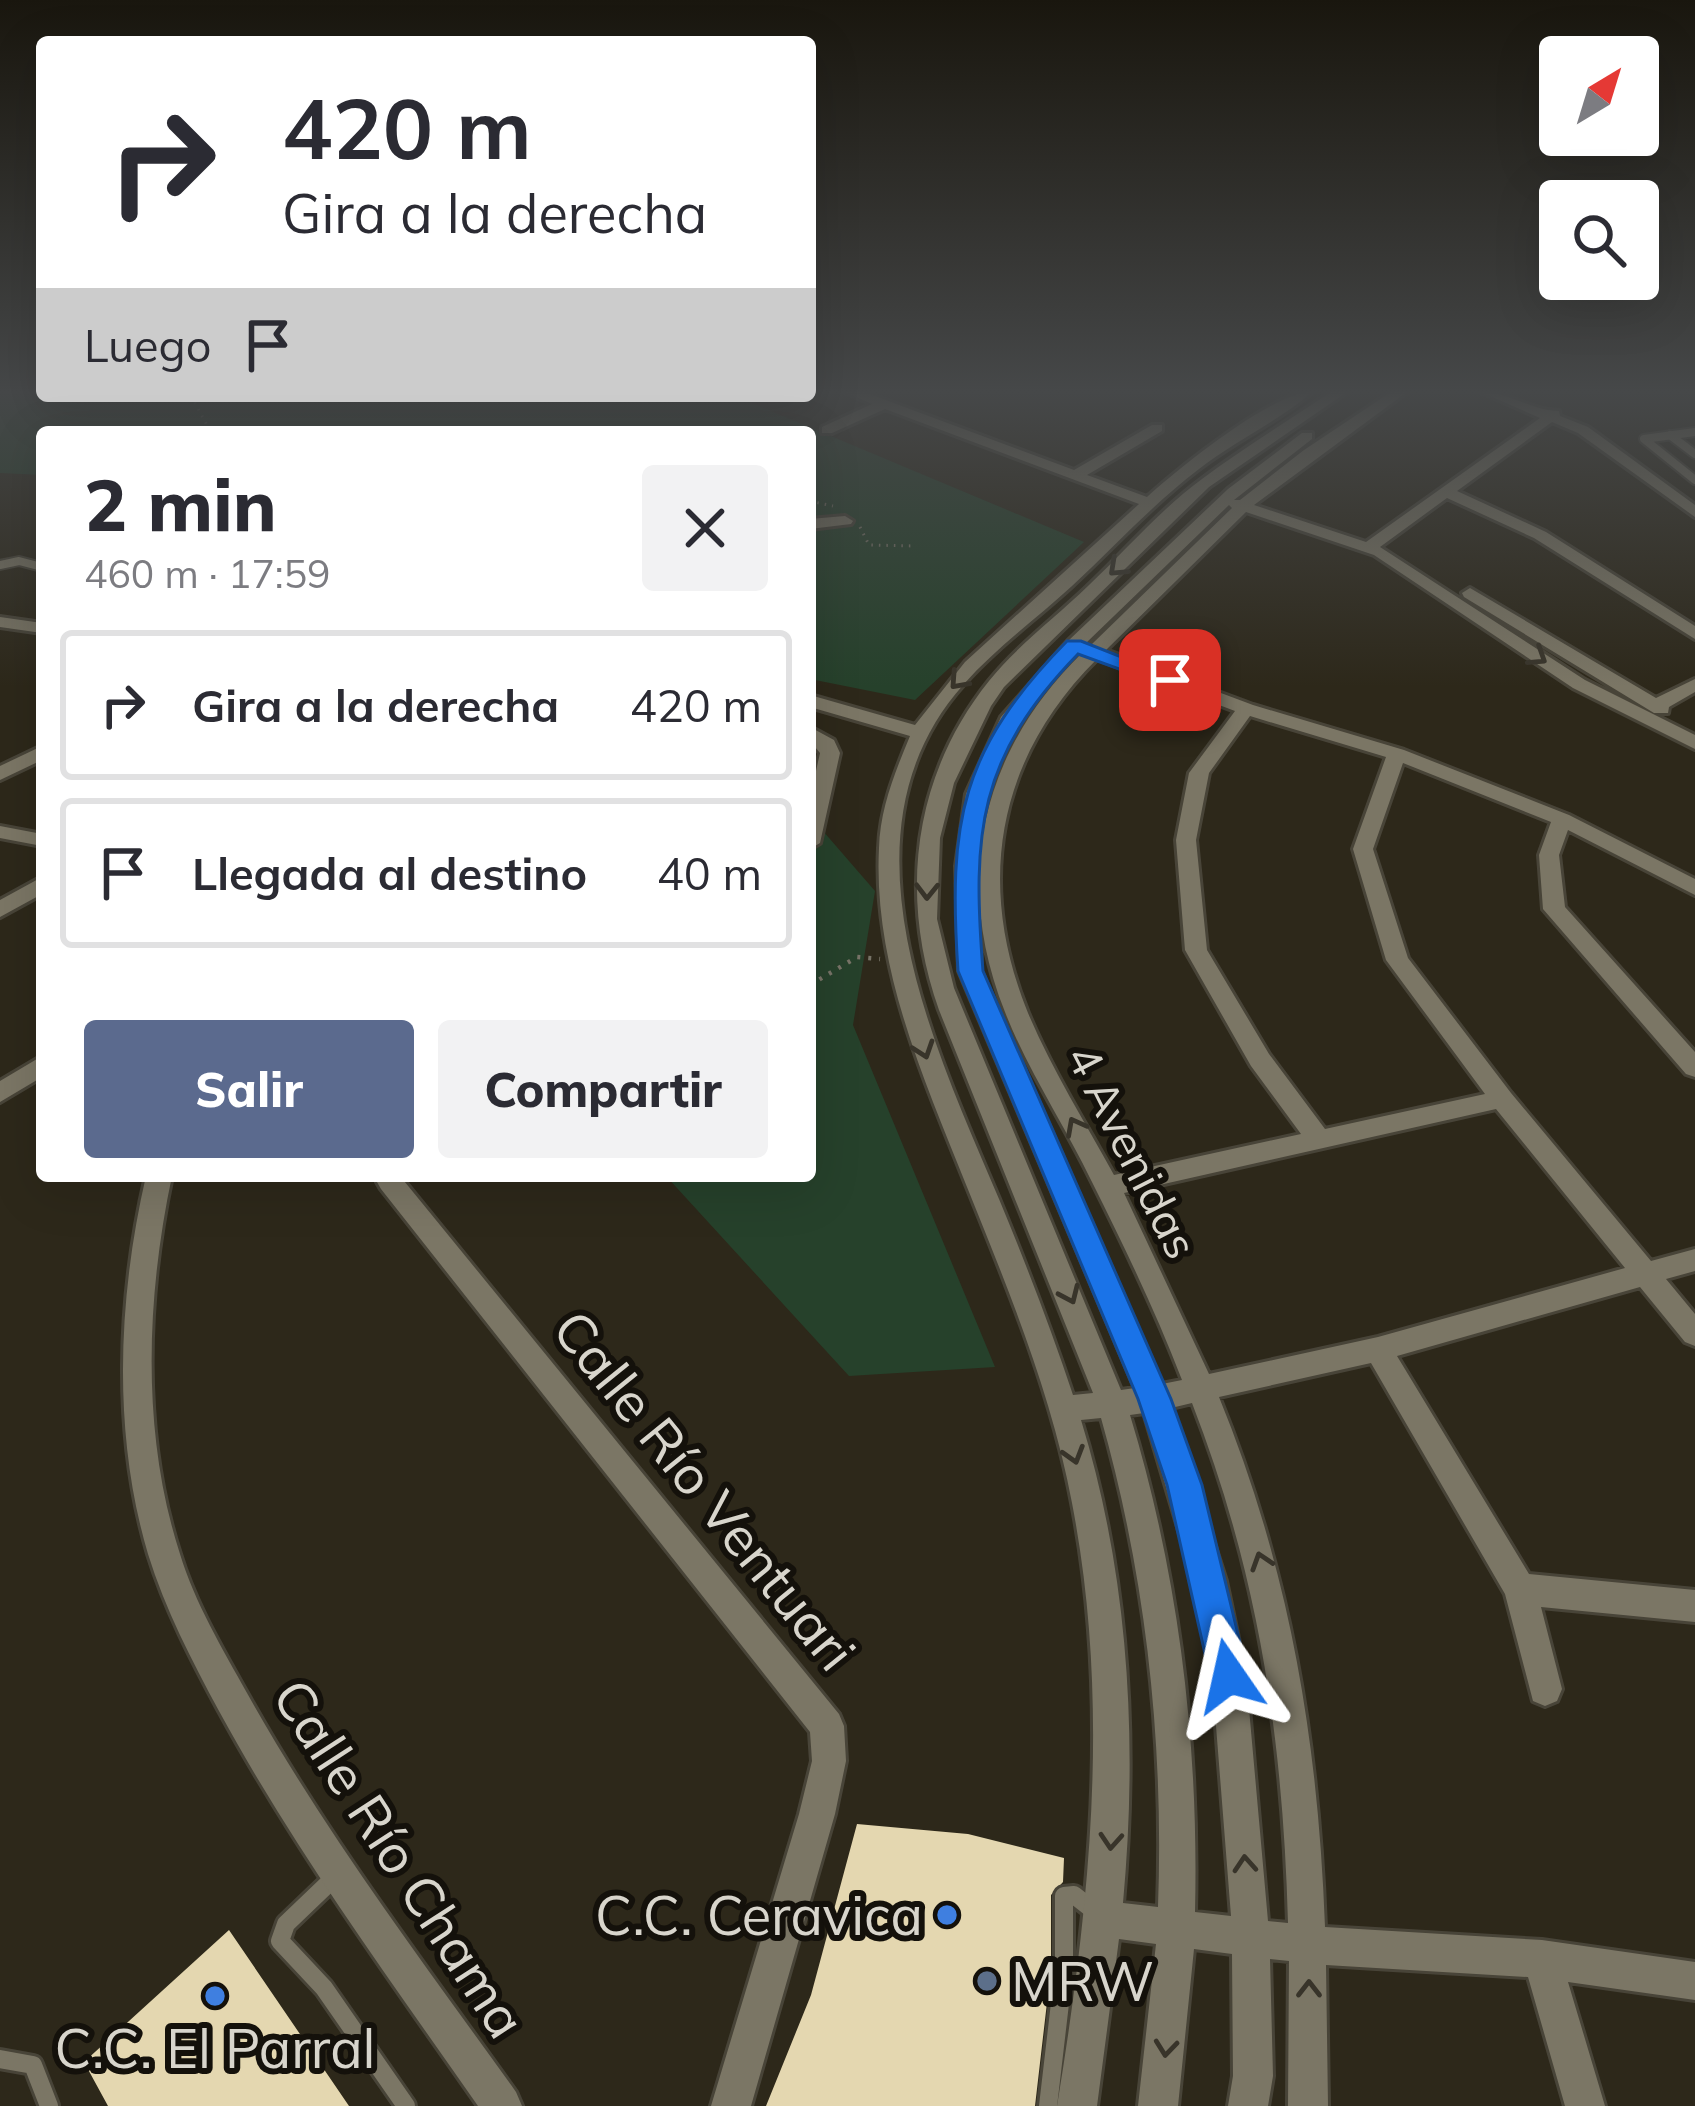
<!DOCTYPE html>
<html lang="es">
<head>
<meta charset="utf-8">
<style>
	:root { --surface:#fff; --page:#f2f2f3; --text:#2b2b33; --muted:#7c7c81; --line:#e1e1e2; --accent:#5b6a8e }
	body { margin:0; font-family:Mulish,sans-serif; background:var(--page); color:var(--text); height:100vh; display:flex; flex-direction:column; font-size:45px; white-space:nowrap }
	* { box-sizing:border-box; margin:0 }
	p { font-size:39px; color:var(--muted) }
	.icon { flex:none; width:66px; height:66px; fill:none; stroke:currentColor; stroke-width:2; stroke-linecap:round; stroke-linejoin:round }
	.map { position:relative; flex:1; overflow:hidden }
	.sheet { position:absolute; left:36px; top:426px; width:780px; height:756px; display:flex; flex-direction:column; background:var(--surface); border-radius:12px; box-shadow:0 12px 48px #0002 }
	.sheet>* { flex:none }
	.banner { position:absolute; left:36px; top:36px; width:780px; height:366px; border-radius:12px; box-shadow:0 12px 48px #0002; background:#fff; color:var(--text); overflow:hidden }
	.needle { width:78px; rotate:38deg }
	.controls { position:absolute; left:1539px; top:36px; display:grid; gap:24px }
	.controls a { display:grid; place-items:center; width:120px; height:120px; border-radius:12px; background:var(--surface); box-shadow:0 12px 48px #0002; font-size:60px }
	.pin { position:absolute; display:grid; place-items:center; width:102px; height:102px; color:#fff; margin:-51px; border-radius:24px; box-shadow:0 6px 18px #0006 }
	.me { position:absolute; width:132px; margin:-66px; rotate:349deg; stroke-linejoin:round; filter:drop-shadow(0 0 9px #0008) }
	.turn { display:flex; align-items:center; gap:42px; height:252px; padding:0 48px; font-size:54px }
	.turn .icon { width:156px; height:156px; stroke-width:2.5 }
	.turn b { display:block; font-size:84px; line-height:102px }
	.then { display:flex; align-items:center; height:114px; padding:0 48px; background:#0003; gap:24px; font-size:45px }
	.round { display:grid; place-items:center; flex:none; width:126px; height:126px; border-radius:12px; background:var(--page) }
	.headline { display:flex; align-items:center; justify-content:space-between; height:204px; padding:0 48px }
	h1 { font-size:72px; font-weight:800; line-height:90px }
	.cta { display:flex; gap:24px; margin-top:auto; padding:24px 48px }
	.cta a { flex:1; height:138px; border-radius:12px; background:var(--accent); color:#fff; font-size:48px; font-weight:800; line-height:138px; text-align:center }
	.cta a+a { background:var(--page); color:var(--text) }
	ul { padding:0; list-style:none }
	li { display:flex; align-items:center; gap:36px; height:150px; margin:0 24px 18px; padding:0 24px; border:6px solid var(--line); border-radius:12px }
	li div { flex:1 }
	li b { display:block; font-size:45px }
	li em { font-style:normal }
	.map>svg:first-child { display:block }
	.green { fill:#26412b }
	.building { fill:#e4d7b0 }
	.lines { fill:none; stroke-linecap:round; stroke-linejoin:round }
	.lane-far1-casing { stroke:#484438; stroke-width:12 }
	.lane-casing { stroke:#484438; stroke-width:24 }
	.street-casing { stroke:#484438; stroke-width:6 }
	.path-far1 { stroke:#777367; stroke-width:3; stroke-dasharray:1.5 6; stroke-linecap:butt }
	.path { stroke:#777367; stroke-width:4.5; stroke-dasharray:3 8; stroke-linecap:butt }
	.lane-far1 { stroke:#7b7665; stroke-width:8 }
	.lane { stroke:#7b7665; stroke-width:18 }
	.street { fill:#7b7665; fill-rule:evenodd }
	.oneway { stroke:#38342a }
	.route { fill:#1a73e8; stroke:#114b97; stroke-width:3 }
	.shop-dot { fill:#3f7fe0; stroke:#14110b; stroke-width:4.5 }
	.service-dot { fill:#5c6f8a; stroke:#14110b; stroke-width:4.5 }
	.labels { text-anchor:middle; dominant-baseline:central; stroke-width:12; stroke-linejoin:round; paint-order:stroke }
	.street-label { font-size:45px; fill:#d8d5cc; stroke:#14110b }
	.near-street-label { font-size:54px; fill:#d8d5cc; stroke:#14110b }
	.near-poi-label { font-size:54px; fill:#d8d5cc; stroke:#14110b; text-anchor:end }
</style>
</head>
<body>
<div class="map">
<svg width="1695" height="2106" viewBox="0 0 1695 2106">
	<rect width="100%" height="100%" fill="#2d281a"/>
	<path class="green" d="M0,392l735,4 349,146 -169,158 -105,-21v-247h-768v43l-42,-2z
		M810,816l65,75 -22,134 142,342 -146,9 -183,-200h144z"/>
	<path class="building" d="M857,1824l111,10 96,24 -1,24 -12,13v73l-16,138h-269l45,-111z
		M229,1930l120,176h-241l-24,-44z"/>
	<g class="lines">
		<defs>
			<path id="lane-far1" d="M1695,432l-51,7 51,41
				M1670,435l25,19
				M0,565l19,-4 23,6"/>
			<path id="lane" d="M334,1878l-48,46 -6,17 44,47 82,118
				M0,2059l33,6 16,41
				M1048,2106l16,-137v-73l10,-1 23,18"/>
			<path id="street" d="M845,392h19l210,78 78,-45h10v6l-75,44 60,22c31,-28 127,-106 165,-105 -33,29 -77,49 -113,77 -46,35 -85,78 -127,117 -36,33 -76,62 -108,98 -133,148 -30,362 35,515 27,65 52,130 74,196l20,-2 -154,-383c-40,-113 -27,-233 50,-329 28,-35 67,-64 99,-95 37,-35 73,-77 114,-107 41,-31 86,-58 129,-87h16l-138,95 -205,200 -13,19 -37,77 -14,55 -3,81 17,69 167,402 14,-2 -176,-417 -3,-105 10,-72 35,-77 67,-76 160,-152 74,-56h10v6l-78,61h6l64,-50 87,-58h16l-153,113 112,37 174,-124 -59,-26c28,0 51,19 78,19l1,5 28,11 107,78v12l-117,-84 -26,-11 -95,69 89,41 149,94v13l-161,-101 -87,-40 -67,49 205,133 110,55v14l-122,-61 -199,-133 -128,-43 -140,138 147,55 151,45 165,65 126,64v16l-127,-65 -9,25 6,52 130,145v25l-9,-3 -143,-165 -4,-54 12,-33 -148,-59 -30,86 35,109 103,135 140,168 44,-12v22l-29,8 29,35v32l-10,-4 -45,-55 -243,69 132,218 166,16v32l-154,-15 21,82 -5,12 -12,5 -12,-5 -28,-107 -134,-231 -152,34c71,174 99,343 106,530l217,13 153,22v38l-127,-18 37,124h-40l-37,-129 -202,-12 2,141h-40l1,-145 -19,-2 3,117 -5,30h-40l5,-30 -1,-122 -38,-5 -16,157h-40l18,-162 -37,-5 -22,167h-40c33,-202 54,-401 15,-603 -20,-108 -63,-212 -105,-316 -43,-108 -94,-220 -88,-339 1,-39 16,-76 31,-112l-100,-29v-12l105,30 50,-63 174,-158 -254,-95 -53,24h-10v-6l50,-23zM1229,505l3,3 -141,137 -5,-2zM1078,652l4,1c-101,99 -130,226 -77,359 23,59 59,112 87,170 32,64 64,130 90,198l-20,4 -181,-413 -3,-105 8,-72 33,-75zM1097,659l138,52 -46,62 -13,67 9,110 66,116 50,68 -187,41c-29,-53 -62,-105 -86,-162 -53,-130 -31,-255 69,-354zM1250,716l136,41 -33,92 33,111 99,134 -160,35 -56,-75 -62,-104 -11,-110 13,-67zM1496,1109l129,159 -247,69 -169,37 -85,-181zM1192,1403c67,172 91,337 96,520l-20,-2 -22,-246 -20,-94 -55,-173zM1144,1413l50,168 18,94 19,241 -36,-4c4,-168 -16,-336 -65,-497zM1101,1418c45,159 63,324 57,489l-35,-4c15,-162 6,-327 -42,-483z
				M845,516l8,5 -2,3 -41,5v-10z
				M1470,588l186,110 39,-19v13l-26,15 -1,6h-14l-190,-116 -2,-4z
				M0,617l42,6v10l-42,-6z
				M810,727l24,13 6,13 -20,90 -10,6v-51l10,-45 -10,-12z
				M42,746v14l-42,20v-14z
				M0,826l42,8v12l-42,-8z
				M42,877v17l-42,23v-17z
				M42,1056v21l-42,25v-21z
				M146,1176h26c-26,122 -31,258 8,378 15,49 42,94 67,139 78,140 176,269 269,399l6,14h-44c-90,-129 -184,-257 -259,-395 -27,-50 -54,-102 -71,-157 -36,-121 -30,-257 -2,-378z
				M380,1176h20l439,538 5,12 2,35 -11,53 -84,292h-40l88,-292 13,-53 -2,-29 -429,-543 -4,-7z"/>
		</defs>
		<use href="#lane-far1" class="lane-far1-casing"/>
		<use href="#lane" class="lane-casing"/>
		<use href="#street" class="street-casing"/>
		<path class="path-far1" d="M191,396l17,31 18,5
			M810,501l23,5
			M860,527l9,18 47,1"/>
		<path class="path" d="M810,985l47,-28 23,2"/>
		<use href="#lane-far1" class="lane-far1"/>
		<use href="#lane" class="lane"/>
		<use href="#street" class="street"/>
	</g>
	<defs><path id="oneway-chevron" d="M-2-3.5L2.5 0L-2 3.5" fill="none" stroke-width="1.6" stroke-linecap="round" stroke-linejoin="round" transform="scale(3)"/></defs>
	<g class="oneway">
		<use href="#oneway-chevron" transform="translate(1117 568) rotate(137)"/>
		<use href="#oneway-chevron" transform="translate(1538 657) rotate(33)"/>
		<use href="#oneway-chevron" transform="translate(958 681) rotate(132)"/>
		<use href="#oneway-chevron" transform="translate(927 891) rotate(91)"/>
		<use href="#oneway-chevron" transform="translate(924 1050) rotate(71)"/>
		<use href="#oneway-chevron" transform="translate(1075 1126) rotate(-118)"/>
		<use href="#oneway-chevron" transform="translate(1070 1295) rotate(66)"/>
		<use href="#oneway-chevron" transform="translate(1074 1455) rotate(73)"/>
		<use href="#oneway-chevron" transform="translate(1261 1561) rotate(-108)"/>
		<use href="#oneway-chevron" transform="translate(1111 1841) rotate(94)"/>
		<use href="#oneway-chevron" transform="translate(1245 1864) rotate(-94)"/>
		<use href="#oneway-chevron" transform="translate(1309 1989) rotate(-90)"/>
		<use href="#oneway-chevron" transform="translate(1166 2048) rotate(96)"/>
	</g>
	<linearGradient id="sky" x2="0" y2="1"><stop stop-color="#19160e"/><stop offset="0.57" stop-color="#464849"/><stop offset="1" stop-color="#464849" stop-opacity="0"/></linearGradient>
	<rect width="1695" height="687" fill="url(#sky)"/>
	<path class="route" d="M1067,641h14l99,39 -17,5 -85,-31c-100,103 -106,178 -95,317l188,428 31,86 46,191 -5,13 -14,6 -13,-6 -6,-13 -43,-191 -29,-86 -180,-428c-10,-149 2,-221 109,-330z"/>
	<g class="shop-dot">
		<circle cx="947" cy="1915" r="12"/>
		<circle cx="215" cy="1996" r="12"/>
	</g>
	<circle class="service-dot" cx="987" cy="1981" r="12"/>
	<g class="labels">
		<g class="street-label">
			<text transform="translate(1133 1151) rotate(63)">4 Avenidas</text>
		</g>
		<g class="near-street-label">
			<text transform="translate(705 1490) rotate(51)">Calle Río Ventuari</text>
			<text transform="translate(400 1858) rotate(57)">Calle Río Chama</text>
		</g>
		<g class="near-poi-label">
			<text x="923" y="1915">C.C. Ceravica</text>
			<text x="1011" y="1981" text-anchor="start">MRW</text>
			<text x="215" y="2048" text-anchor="middle">C.C. El Parral</text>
		</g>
	</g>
</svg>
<div class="controls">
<a><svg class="needle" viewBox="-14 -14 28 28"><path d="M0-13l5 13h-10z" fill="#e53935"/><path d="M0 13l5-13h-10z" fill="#7c7c81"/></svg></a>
<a><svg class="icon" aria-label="search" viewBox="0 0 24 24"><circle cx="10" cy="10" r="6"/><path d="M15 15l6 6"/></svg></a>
</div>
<div class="pin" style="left:1170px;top:680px;background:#d93025"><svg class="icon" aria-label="arrive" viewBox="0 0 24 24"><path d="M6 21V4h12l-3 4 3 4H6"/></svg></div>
<svg class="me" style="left:1229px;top:1676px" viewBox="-20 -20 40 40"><path d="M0-17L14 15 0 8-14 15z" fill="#1a73e8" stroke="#fff" stroke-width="4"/></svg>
<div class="banner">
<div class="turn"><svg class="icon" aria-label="right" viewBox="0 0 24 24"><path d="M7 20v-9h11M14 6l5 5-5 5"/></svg><div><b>420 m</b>Gira a la derecha</div></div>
<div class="then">Luego<svg class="icon" aria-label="arrive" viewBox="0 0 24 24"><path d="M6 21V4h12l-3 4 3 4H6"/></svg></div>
</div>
<section class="sheet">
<div class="headline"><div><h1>2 min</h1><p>460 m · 17:59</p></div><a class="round"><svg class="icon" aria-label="close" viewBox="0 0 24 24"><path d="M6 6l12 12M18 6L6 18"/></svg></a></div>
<ul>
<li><svg class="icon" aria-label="right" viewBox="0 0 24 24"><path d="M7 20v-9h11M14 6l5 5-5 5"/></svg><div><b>Gira a la derecha</b></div><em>420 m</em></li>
<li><svg class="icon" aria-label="arrive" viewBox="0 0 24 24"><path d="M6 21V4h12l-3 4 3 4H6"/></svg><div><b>Llegada al destino</b></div><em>40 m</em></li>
</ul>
<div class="cta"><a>Salir</a><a>Compartir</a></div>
</section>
</div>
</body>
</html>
